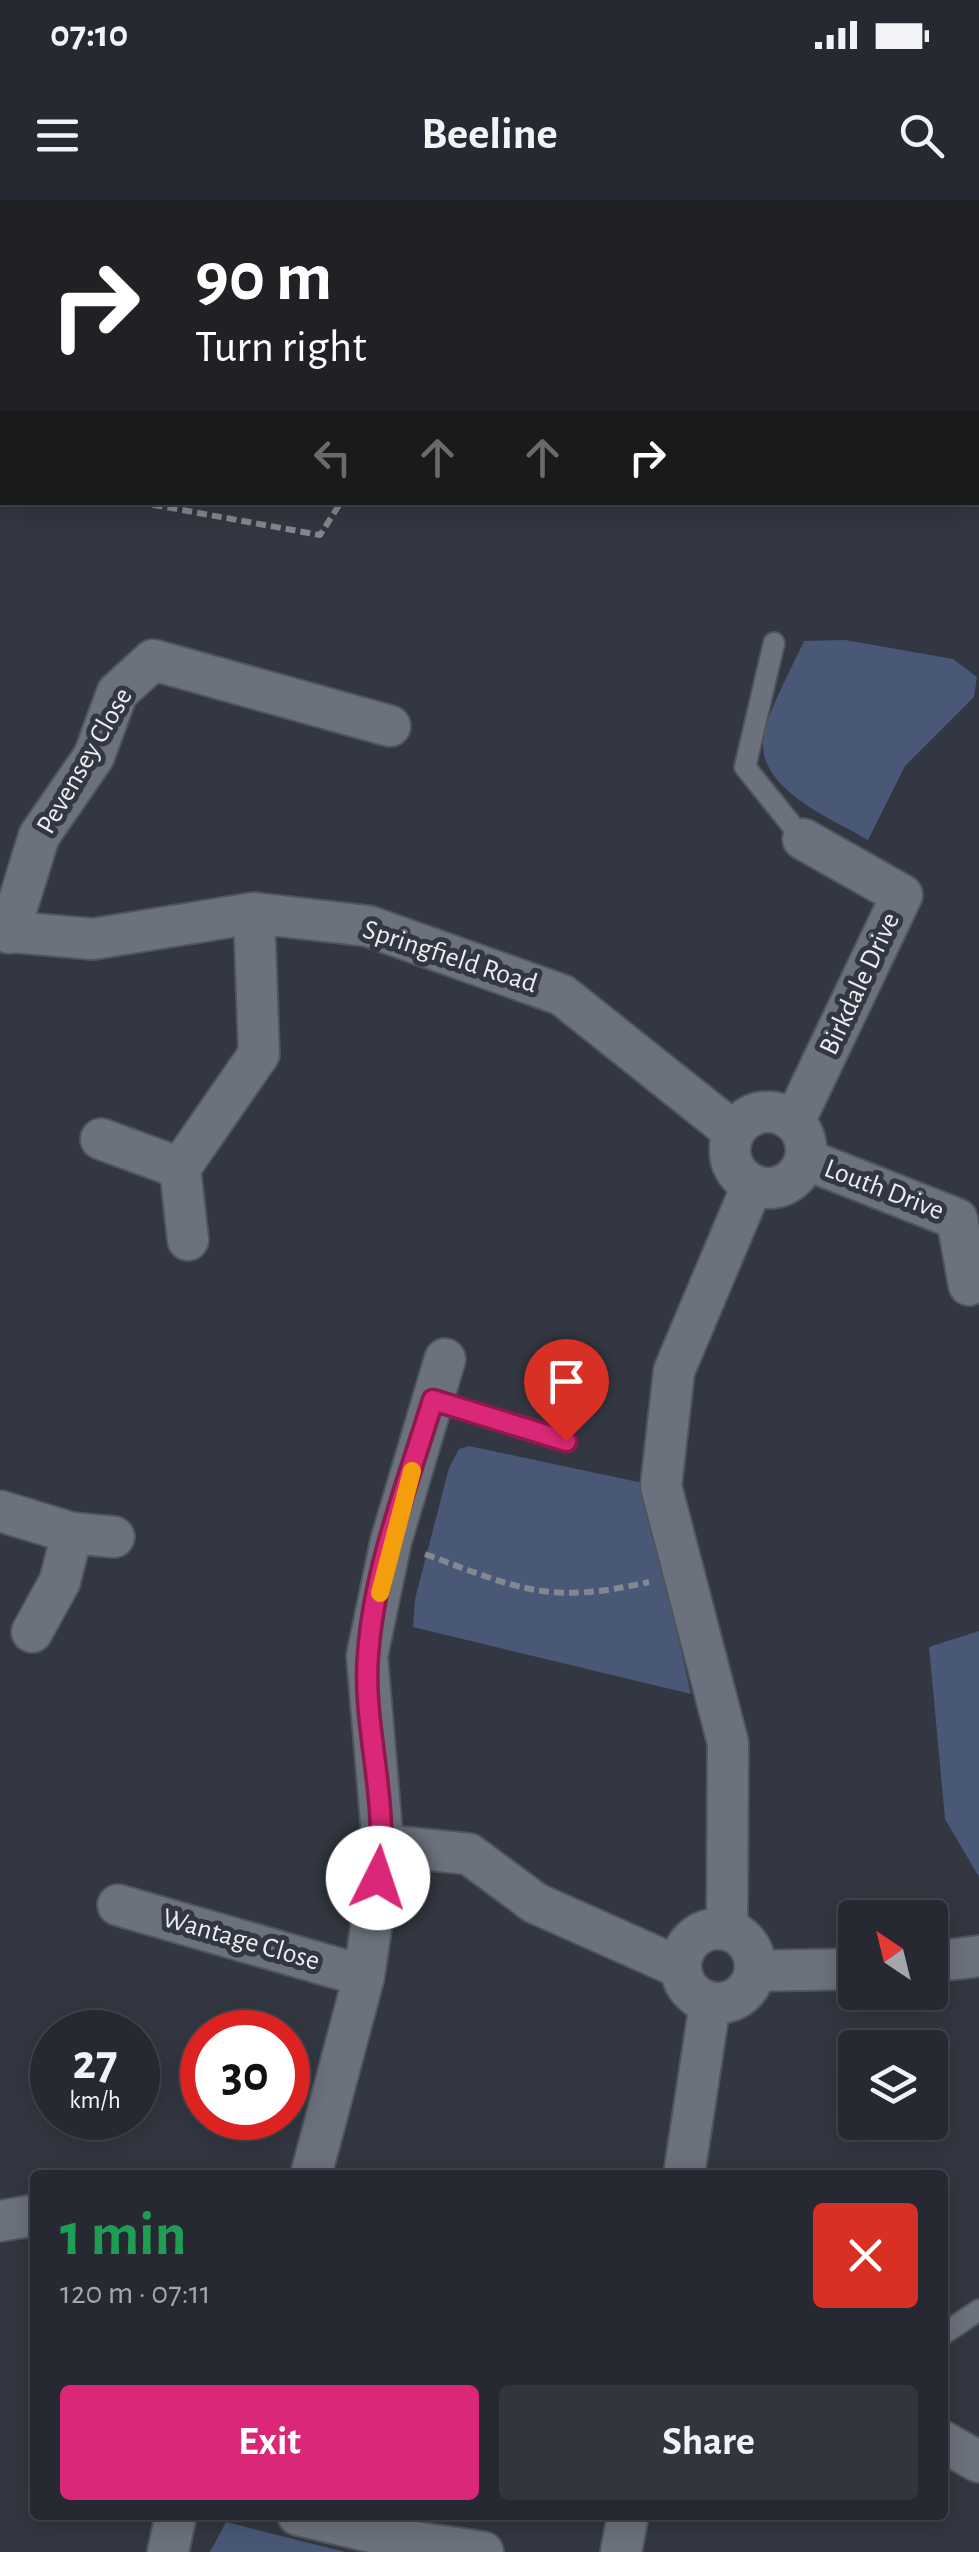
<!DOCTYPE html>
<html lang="en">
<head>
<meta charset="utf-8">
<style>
	:root { --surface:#262931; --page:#32353d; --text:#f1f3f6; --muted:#a4a6ab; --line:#42454d; --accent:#db2777 }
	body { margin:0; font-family:"Alegreya Sans",sans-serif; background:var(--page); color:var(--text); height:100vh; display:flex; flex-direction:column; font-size:38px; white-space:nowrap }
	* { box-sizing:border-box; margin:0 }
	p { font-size:32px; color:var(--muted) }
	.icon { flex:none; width:55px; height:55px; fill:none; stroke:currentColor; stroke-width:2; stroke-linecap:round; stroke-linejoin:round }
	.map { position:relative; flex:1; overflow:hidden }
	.sheet { position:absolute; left:30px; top:1970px; width:918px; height:350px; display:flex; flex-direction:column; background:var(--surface); border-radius:10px; box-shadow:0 5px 25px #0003,0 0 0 2px var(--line) }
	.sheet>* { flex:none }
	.banner { position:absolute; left:0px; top:0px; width:980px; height:305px; box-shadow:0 5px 25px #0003,0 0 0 2px var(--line); background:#202124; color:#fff; overflow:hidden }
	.needle { width:65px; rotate:325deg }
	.fabs { position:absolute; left:838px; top:1700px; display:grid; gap:20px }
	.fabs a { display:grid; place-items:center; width:110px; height:110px; border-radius:10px; background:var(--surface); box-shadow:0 5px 25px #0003,0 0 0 2px var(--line); font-size:50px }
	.speed { position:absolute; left:30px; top:1810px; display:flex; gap:20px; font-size:50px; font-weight:700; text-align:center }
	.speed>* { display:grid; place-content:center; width:130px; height:130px; border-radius:50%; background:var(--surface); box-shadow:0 5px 25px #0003,0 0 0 2px var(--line); line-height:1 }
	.speed small { font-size:25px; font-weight:400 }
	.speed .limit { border:15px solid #d22; background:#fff; color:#111 }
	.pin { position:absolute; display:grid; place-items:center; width:85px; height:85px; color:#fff; margin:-102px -42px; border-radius:50% 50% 50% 0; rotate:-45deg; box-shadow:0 0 10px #0007 }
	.pin .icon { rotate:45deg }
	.me { position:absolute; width:110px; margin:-55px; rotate:4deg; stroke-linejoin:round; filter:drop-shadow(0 0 8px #0008) }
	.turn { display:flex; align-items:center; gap:35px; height:210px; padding:0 30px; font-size:45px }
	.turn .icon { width:130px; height:130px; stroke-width:2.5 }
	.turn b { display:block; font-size:70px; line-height:85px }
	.lanes { display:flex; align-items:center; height:95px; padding:0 30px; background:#0003; justify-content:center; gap:50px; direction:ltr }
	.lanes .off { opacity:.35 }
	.round { display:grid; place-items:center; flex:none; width:105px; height:105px; border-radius:10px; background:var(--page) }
	.headline { display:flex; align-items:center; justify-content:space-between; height:170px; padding:0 30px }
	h1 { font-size:60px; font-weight:600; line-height:75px; color:#1e9e55 }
	.primary-button { display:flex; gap:20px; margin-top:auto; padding:20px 30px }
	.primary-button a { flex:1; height:115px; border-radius:10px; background:var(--accent); color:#fff; font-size:40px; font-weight:600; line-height:115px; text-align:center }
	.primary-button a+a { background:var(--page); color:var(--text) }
	.status { display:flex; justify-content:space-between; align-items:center; height:70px; padding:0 50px; background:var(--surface); direction:ltr }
	.status svg { height:28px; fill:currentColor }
	header { display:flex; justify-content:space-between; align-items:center; height:130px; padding:0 30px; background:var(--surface); font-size:45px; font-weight:600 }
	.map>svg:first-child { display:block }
	.green { fill:#485876 }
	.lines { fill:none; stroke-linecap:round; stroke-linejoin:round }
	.service-casing { stroke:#50555c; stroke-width:24 }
	.minor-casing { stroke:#50555c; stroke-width:44 }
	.path { stroke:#83878f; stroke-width:6; stroke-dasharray:10 5; stroke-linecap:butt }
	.service { stroke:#6c727d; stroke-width:20 }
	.minor { stroke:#6c727d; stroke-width:40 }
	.route-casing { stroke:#8e194d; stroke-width:25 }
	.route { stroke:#db2777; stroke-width:18 }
	.slow { stroke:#f59e0b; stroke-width:18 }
	.labels { text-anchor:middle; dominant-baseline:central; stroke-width:10; stroke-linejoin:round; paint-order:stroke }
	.street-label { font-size:28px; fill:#eaedf3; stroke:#323741 }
</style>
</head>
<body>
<div class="status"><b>07:10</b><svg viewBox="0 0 49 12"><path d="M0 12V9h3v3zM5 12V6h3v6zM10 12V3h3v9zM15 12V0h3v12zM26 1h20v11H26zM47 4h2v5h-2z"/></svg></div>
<header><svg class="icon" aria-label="menu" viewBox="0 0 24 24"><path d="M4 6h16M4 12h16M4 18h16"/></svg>Beeline<svg class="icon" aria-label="search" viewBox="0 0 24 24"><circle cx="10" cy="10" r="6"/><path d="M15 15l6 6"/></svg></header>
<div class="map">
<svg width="979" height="2352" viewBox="0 0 979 2352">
	<rect width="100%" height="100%" fill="#323741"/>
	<path class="green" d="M845,440l108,19 24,18 -3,20 -69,69 -37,74c-34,-20 -107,-49 -105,-97 1,-26 30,-77 41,-102z
		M469,1246l174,37 48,211 -278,-67 2,-28 34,-131 10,-19z
		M979,1431v246l-34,-58 -16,-172z
		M226,2322l119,30h-135z"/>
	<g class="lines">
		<defs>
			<path id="service" d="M682,0l3,2
				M190,2l1,-2
				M774,443l-29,124 58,72
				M433,1200l133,41
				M942,2135l37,-25"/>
			<path id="minor" d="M421,0l5,2
				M114,2l1,-2
				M580,2l2,-2
				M0,35l2,1
				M0,198l2,-4
				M0,731l93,8 161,-26 114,13 194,69 172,137
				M9,733l30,-97 55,-80 23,-63 36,-33 237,66
				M730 950a38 38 0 1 1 76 0a38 38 0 1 1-76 0Z
				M794,922l108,-227 -99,-56
				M101,939l79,29 79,-114 -5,-141
				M805,959l152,60 12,66
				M180,968l8,72
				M0,1311l72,22 42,4
				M32,1432l28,-51 12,-48
				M383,1645l86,9 66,49 146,65
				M118,1705l246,71
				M681 1766a37 37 0 1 1 74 0a37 37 0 1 1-74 0Z
				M727,1730l1,-187 -67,-257 13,-115 78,-185
				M930,1762l49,-6
				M755,1771l100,-2
				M311,1975l53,-199 19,-131 -16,-189 24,-115 54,-182
				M684,1975l26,-172
				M0,2021l35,-6
				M942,2241l37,21
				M298,2315l117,27 68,10
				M168,2352l8,-37
				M621,2352l7,-37"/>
		</defs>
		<use href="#service" class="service-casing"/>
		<use href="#minor" class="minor-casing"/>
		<path class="path" d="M0,278h2
			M138,302l182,33 21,-33
			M425,1354c94,35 123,51 224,28"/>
		<use href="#service" class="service"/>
		<use href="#minor" class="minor"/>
	</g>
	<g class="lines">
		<defs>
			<path id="route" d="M378,1678c12,-76 -16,-152 -10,-223 6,-86 40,-173 65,-255l133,41"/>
		</defs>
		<use href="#route" class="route-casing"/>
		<use href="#route" class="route"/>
		<path class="slow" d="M380,1393l32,-122"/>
	</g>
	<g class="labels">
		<g class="street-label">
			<text transform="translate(85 561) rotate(-60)">Pevensey Close</text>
			<text transform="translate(450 757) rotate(18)">Springfield Road</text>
			<text transform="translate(860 784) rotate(-65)">Birkdale Drive</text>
			<text transform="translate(884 990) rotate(21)">Louth Drive</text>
			<text transform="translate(241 1740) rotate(16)">Wantage Close</text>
		</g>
	</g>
</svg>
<div class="fabs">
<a><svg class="needle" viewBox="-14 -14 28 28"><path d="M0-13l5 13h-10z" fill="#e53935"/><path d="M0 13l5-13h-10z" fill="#a4a6ab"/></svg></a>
<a><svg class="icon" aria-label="layers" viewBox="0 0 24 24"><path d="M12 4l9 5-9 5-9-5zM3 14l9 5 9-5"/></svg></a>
</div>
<div class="speed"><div>27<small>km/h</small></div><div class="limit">30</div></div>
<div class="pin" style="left:566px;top:1241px;background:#d93025"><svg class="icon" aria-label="arrive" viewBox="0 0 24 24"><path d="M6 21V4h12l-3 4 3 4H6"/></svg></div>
<svg class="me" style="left:378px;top:1678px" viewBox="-20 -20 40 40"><circle r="19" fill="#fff"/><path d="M0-13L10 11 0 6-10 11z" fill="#db2777"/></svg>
<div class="banner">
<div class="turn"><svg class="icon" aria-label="right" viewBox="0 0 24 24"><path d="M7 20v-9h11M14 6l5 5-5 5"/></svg><div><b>90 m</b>Turn right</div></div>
<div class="lanes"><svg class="icon off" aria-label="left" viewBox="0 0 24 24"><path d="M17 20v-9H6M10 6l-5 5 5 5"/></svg><svg class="icon off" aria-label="ahead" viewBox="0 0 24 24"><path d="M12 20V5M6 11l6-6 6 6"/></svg><svg class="icon off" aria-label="ahead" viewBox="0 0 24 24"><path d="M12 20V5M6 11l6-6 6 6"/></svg><svg class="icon" aria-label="right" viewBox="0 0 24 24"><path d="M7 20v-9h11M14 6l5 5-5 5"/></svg></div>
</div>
<section class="sheet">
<div class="headline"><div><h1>1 min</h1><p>120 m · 07:11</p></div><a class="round" style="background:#d93025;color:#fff"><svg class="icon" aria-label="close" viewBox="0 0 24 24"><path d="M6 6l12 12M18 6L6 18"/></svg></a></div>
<div class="primary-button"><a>Exit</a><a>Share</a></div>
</section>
</div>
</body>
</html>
